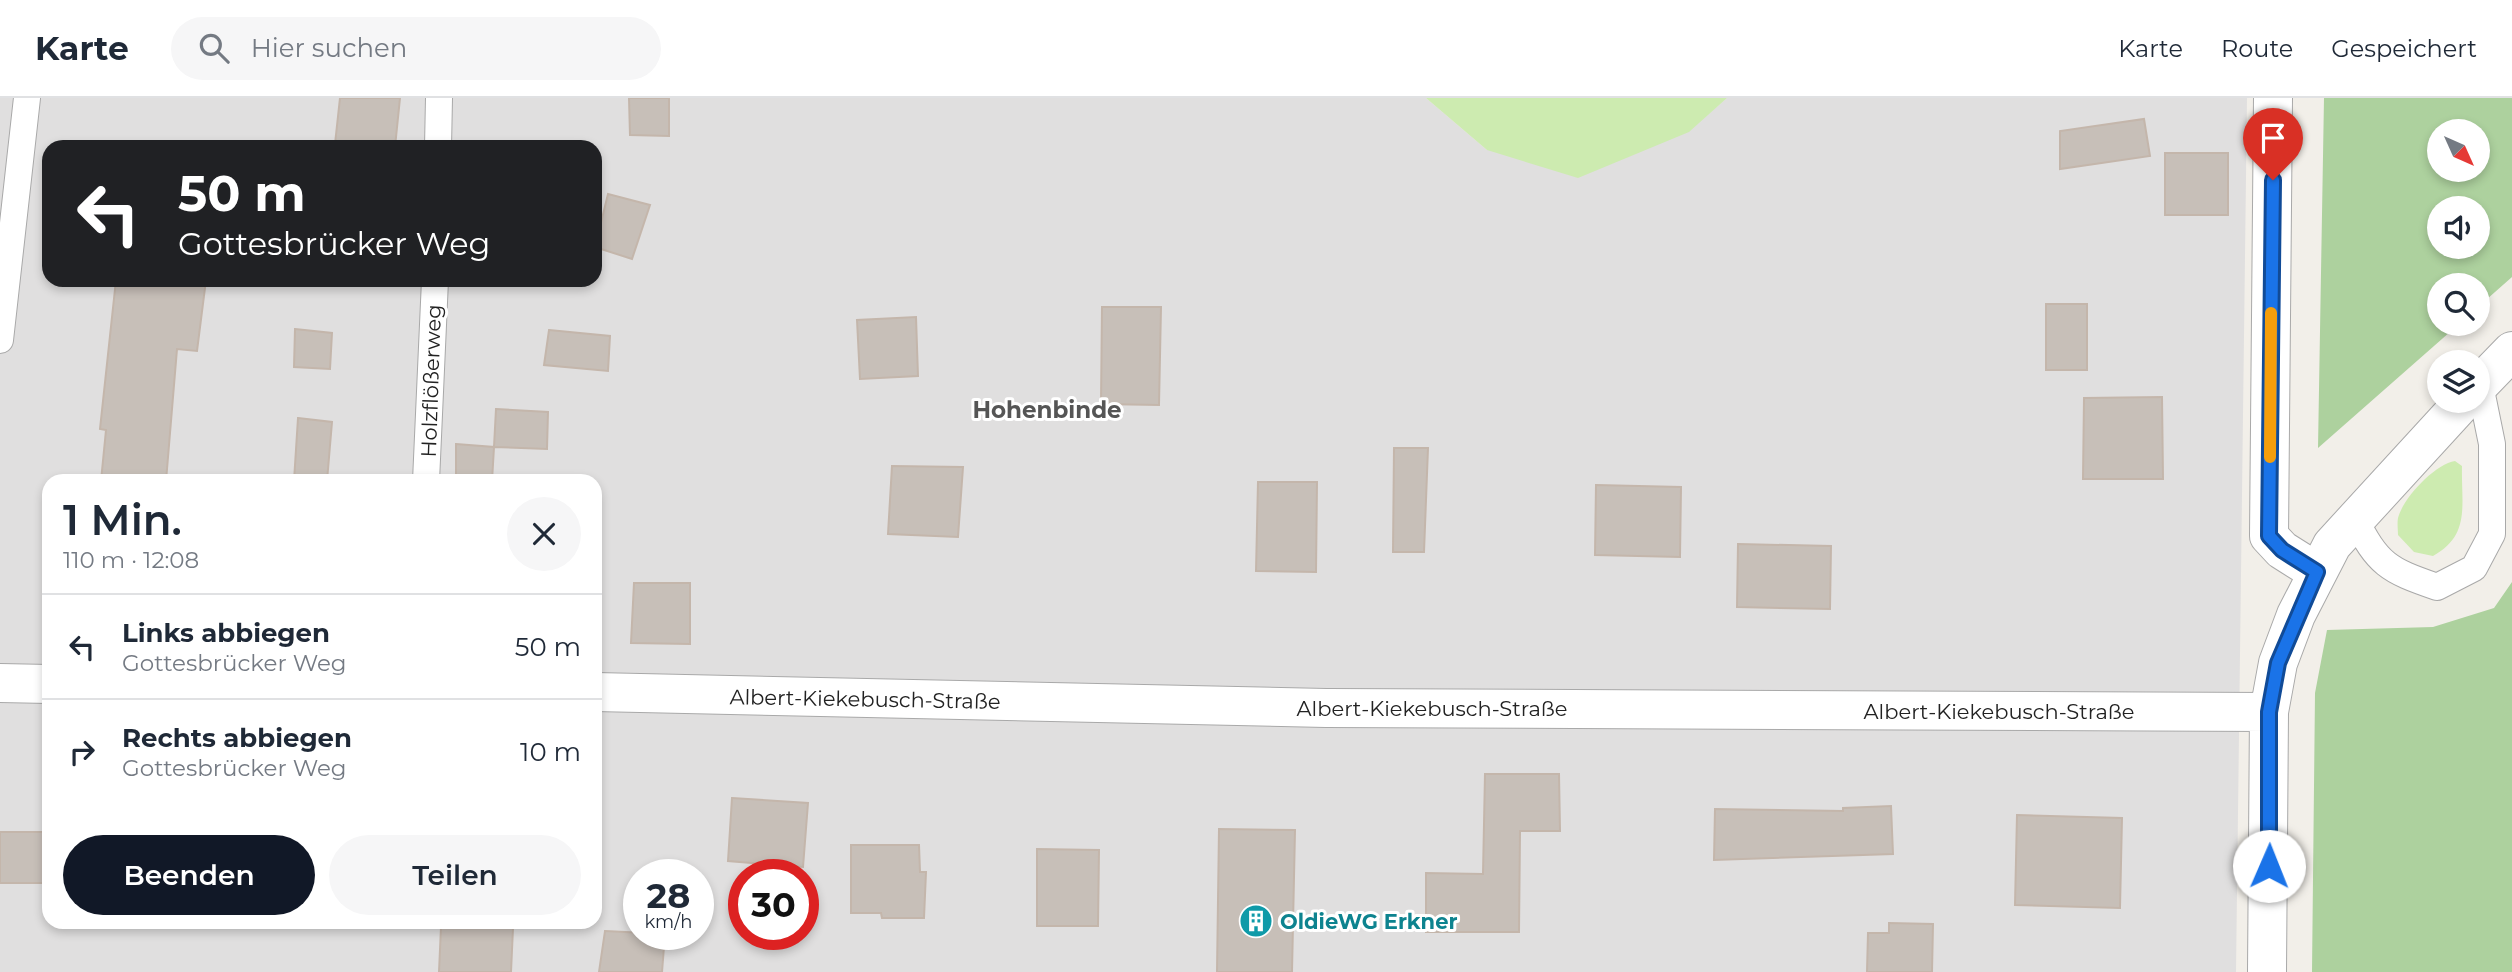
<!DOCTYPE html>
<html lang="de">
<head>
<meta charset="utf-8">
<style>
	:root { --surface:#fff; --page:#f6f6f7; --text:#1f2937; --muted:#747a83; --line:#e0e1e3; --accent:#111827 }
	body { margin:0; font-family:Montserrat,sans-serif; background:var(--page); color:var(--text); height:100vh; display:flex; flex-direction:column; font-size:26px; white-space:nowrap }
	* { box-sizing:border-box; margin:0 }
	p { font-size:23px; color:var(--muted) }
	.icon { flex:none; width:38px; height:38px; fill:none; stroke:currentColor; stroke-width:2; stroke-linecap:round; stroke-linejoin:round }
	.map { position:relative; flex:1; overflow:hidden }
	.details { position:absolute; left:42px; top:376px; width:560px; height:455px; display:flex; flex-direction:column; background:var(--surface); border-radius:21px; box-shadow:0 4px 10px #0003 }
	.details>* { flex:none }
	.top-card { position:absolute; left:42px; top:42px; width:560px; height:147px; border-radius:21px; box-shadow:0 4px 10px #0003; background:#202124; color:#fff; overflow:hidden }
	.needle { width:46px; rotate:135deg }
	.fabs { position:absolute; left:2427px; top:21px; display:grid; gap:14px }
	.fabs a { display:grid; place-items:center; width:63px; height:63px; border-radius:50%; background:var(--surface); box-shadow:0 4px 10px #0003; font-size:35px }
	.speed { position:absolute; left:623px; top:761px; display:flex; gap:14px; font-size:35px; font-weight:700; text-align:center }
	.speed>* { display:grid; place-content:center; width:91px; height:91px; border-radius:50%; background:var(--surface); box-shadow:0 4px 10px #0003; line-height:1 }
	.speed small { font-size:18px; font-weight:400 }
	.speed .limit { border:10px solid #d22; background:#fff; color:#111 }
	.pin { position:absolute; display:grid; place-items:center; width:60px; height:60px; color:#fff; margin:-72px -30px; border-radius:50% 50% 50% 0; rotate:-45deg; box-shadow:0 0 7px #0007 }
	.pin .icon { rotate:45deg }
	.me { position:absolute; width:77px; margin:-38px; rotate:1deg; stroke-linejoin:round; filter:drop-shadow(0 0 5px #0008) }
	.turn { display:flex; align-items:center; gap:24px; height:147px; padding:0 21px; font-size:32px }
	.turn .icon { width:91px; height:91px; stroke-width:2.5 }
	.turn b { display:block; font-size:49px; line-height:60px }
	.round { display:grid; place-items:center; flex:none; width:74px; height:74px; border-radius:37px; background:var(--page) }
	.overview { display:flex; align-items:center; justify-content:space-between; height:119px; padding:0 21px }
	h1 { font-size:42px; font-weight:600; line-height:52px }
	.cta { display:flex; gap:14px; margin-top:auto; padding:14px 21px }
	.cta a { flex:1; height:80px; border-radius:42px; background:var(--accent); color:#fff; font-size:28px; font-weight:600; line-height:80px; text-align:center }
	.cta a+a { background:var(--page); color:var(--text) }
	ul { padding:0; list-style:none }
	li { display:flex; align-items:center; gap:21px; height:105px; padding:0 21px; border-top:2px solid var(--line) }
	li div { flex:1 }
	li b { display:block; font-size:26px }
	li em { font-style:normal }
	header { display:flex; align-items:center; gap:42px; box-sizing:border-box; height:98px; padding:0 35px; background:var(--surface); border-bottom:2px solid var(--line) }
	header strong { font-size:33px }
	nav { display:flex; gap:38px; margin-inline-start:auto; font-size:24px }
	.search { width:490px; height:63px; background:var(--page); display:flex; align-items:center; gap:18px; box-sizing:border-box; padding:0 24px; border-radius:38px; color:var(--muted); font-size:26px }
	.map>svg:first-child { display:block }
	.residential { fill:#e0dfdf; fill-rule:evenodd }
	.grass { fill:#cdebb0 }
	.forest { fill:#add19e; fill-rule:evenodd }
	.building { fill:#c7bfb8; stroke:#c4b6ab; stroke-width:2 }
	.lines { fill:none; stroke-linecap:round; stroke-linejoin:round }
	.lane-casing { stroke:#a9a9a9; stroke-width:28 }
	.street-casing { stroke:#a9a9a9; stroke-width:40 }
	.lane { stroke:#fff; stroke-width:26 }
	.street { stroke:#fff; stroke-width:38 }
	.route-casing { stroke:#114b97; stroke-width:18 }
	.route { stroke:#1a73e8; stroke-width:12 }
	.slow { stroke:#f59e0b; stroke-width:12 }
	.labels { text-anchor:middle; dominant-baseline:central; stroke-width:6; stroke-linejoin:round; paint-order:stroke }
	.street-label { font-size:21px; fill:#222; stroke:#fff }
	.culture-label { font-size:21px; font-weight:bold; fill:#0d838f; stroke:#fff; text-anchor:start }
	.neighbourhood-label { font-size:23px; font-weight:bold; fill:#555; stroke:#fff }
</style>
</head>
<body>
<header>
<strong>Karte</strong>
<div class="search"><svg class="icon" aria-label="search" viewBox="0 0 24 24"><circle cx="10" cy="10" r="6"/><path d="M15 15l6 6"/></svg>Hier suchen</div>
<nav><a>Karte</a><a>Route</a><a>Gespeichert</a></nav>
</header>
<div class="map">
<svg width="2512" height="874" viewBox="0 0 2512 874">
	<rect width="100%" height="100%" fill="#f2efe9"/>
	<path class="residential" d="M0,0h1426l61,52 201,-18 39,-34h520l-11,874h-2236zM49,49h546v133h-546zM49,383h546v441h-546zM639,777h59v59h-59zM744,777h59v59h-59z"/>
	<path class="grass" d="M1426,0h301l-38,34 -111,46 -91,-28z
		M2455,363l7,5c-1,39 9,69 -29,90l-19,-4 -16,-17c0,-5 -1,-12 0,-17 5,-20 37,-54 57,-57z"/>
	<path class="forest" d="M2324,0h188v179l-34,30v-22h-38v39h19l-141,124zM2440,33h38v39h-38zM2440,110h38v39h-38z
		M2512,484v390h-200l3,-279 12,-63 106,-3 61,-19z"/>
	<path class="building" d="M340,0h60l-5,49 -60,-3z
		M629,0h40v38l-39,-1z
		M2144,21l6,37 -90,13v-38z
		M2165,55h63v62h-63z
		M608,96l42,11 -18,54 -37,-12z
		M116,182h90l-9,71 -20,-2 -11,132h-65l5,-51 -6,-1z
		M2046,206h41v66h-41z
		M1102,209h59l-2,98 -58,-1z
		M916,219l2,59 -58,3 -3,-59z
		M295,231l37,4 -2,36 -36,-2z
		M549,232l61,6 -2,35 -64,-6z
		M2162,299l1,82h-80l1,-81z
		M496,311l52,3 -1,37 -53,-2z
		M298,320l34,4 -5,59h-33z
		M456,346l38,3 -2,34 -36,-4z
		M1394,350h34l-4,104h-31z
		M892,368l71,1 -5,70 -70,-3z
		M1258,384h59l-1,90 -60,-1z
		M1596,387l85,2 -1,70 -85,-2z
		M1738,446l93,2 -1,63 -93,-2z
		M634,485h56v61l-59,-1z
		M1485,676h74l1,57h-40l-1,101h-93v-59l57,1z
		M732,700l76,5 -5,64 -75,-6z
		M1891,708l2,48 -179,6 1,-51 128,2v-3z
		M2017,717l105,3 -2,90 -105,-3z
		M1219,731l76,1 -3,142h-75z
		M0,734h49v51h-49z
		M851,747h68l1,27h6l-2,46h-42l-1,-5h-30z
		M1037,751l62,1 -1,76h-61z
		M1889,825l44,1 -1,48h-65l1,-39h21z
		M441,829l72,1 -2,44h-72z
		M605,833l60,3 -3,38h-63z"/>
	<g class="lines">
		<defs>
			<path id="lane" d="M438,49l1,-49
				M0,242l27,-242
				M426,383l9,-201
				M2354,419c24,48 34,53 83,70l37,-19 18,-34v-90l-12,-59"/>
			<path id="street" d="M2273,0l-4,438 13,14 35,22
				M2478,288l34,-35
				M0,585l49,1
				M595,594l731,16 943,4
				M2267,874l2,-260 9,-49 18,-48 36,-70 132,-144"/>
		</defs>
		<use href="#lane" class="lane-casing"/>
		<use href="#street" class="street-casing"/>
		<use href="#lane" class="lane"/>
		<use href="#street" class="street"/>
	</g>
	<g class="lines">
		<defs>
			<path id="route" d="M2269,768v-154l9,-49 39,-91 -35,-22 -13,-14 4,-356"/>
		</defs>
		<use href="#route" class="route-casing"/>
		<use href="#route" class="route"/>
		<path class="slow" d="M2270,359l1,-144"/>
	</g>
	<defs>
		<symbol id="building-disc" viewBox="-11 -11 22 22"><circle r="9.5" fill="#0f9aa8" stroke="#fff"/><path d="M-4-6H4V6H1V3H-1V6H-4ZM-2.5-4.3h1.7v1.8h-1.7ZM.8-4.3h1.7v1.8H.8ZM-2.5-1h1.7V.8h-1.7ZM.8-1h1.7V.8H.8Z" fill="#fff"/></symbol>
	</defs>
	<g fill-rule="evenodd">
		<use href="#building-disc" x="1237" y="804" width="38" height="38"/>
	</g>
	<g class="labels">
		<g class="street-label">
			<text transform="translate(431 283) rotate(-88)">Holzflößerweg</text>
			<text transform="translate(865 601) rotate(1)">Albert-Kiekebusch-Straße</text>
			<text x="1432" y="610">Albert-Kiekebusch-Straße</text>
			<text x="1999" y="613">Albert-Kiekebusch-Straße</text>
		</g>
		<g class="culture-label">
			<text x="1280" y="823">OldieWG Erkner</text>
		</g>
		<g class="neighbourhood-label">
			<text x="1047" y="312">Hohenbinde</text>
		</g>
	</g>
</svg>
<div class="fabs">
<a><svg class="needle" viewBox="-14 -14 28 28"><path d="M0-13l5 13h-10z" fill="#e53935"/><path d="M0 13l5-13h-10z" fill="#747a83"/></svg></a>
<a><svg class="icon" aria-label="sound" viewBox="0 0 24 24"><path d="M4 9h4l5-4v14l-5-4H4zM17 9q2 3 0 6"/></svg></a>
<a><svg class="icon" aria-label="search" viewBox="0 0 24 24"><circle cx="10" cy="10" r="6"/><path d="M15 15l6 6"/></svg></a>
<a><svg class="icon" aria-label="layers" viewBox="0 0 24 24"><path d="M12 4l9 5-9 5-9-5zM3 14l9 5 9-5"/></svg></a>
</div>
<div class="speed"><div>28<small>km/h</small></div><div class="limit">30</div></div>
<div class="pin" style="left:2273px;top:82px;background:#d93025"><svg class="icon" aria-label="arrive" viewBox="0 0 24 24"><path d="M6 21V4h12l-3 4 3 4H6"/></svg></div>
<svg class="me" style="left:2269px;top:768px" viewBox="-20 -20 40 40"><circle r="19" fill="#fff"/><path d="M0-13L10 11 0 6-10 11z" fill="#1a73e8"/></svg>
<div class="top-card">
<div class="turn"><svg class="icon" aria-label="left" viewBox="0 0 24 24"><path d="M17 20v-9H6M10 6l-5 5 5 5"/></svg><div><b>50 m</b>Gottesbrücker Weg</div></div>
</div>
<section class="details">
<div class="overview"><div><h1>1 Min.</h1><p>110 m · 12:08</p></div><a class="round"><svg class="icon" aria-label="close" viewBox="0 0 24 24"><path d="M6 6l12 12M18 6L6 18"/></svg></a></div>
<ul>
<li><svg class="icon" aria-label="left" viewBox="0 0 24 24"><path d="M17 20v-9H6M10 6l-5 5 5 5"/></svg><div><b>Links abbiegen</b><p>Gottesbrücker Weg</p></div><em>50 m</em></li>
<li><svg class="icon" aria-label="right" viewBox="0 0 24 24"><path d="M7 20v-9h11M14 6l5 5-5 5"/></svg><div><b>Rechts abbiegen</b><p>Gottesbrücker Weg</p></div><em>10 m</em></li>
</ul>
<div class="cta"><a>Beenden</a><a>Teilen</a></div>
</section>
</div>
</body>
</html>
